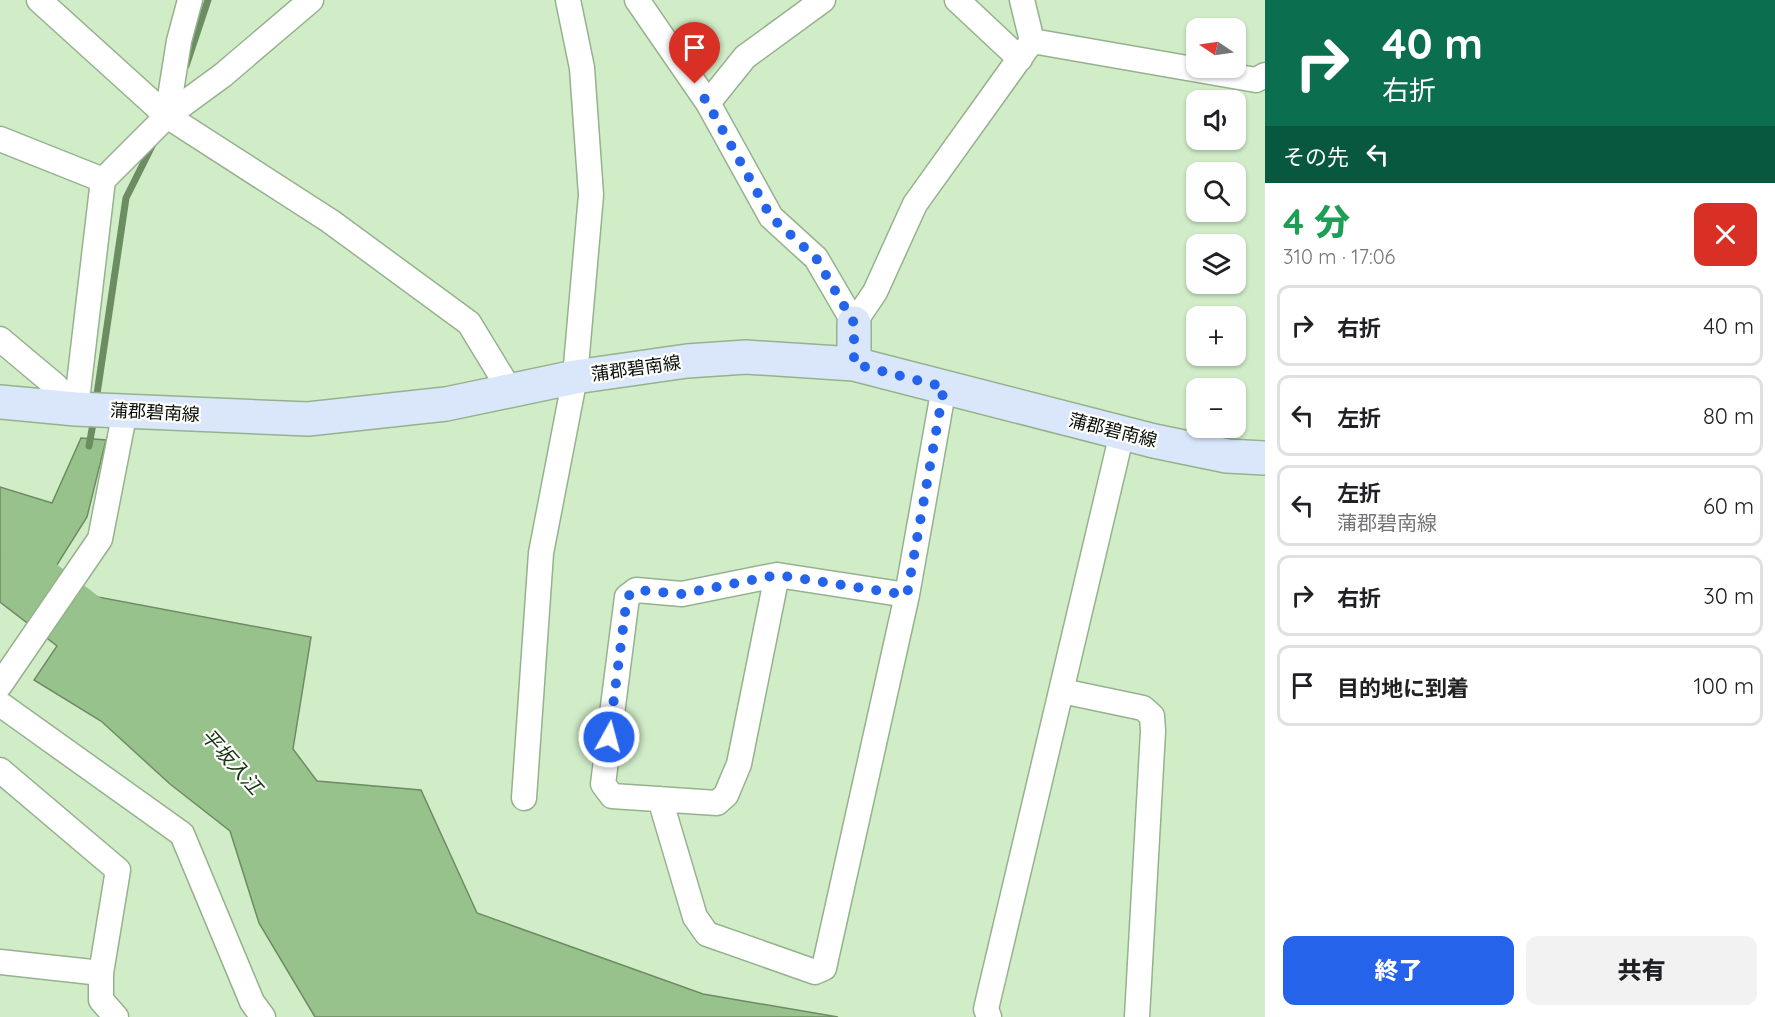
<!DOCTYPE html>
<html lang="ja">
<head>
<meta charset="utf-8">
<style>
	:root { --surface:#fff; --page:#f2f2f2; --text:#202124; --muted:#757577; --line:#e0e0e0; --accent:#2563eb }
	body { margin:0; font-family:Quicksand,"Noto Sans JP",sans-serif; background:var(--page); color:var(--text); height:100vh; display:flex; flex-direction:column; font-size:22px; white-space:nowrap }
	* { box-sizing:border-box; margin:0 }
	p { font-size:20px; color:var(--muted) }
	.icon { flex:none; width:33px; height:33px; fill:none; stroke:currentColor; stroke-width:2; stroke-linecap:round; stroke-linejoin:round }
	.map { position:relative; flex:1; overflow:hidden }
	.side { display:flex; flex-direction:column; background:var(--surface); width:510px }
	.side>* { flex:none }
	.top-card { background:#0b6e4f; color:#fff; overflow:hidden }
	.needle { width:39px; rotate:283deg }
	.tools { position:absolute; left:1186px; top:18px; display:grid; gap:12px }
	.tools a { display:grid; place-items:center; width:60px; height:60px; border-radius:12px; background:var(--surface); box-shadow:0 2px 4px #0004; font-size:30px }
	.pin { position:absolute; display:grid; place-items:center; width:51px; height:51px; color:#fff; margin:-62px -26px; border-radius:50% 50% 50% 0; rotate:-45deg; box-shadow:0 0 6px #0007 }
	.pin .icon { rotate:45deg }
	.me { position:absolute; width:66px; margin:-33px; rotate:7deg; stroke-linejoin:round; filter:drop-shadow(0 0 4px #0008) }
	.turn { display:flex; align-items:center; gap:21px; height:126px; padding:0 18px; font-size:27px }
	.turn .icon { width:78px; height:78px; stroke-width:2.5 }
	.turn b { display:block; font-size:42px; line-height:51px }
	.then { display:flex; align-items:center; height:57px; padding:0 18px; background:#0003; gap:12px; font-size:22px }
	.round { display:grid; place-items:center; flex:none; width:63px; height:63px; border-radius:12px; background:var(--page) }
	.summary { display:flex; align-items:center; justify-content:space-between; height:102px; padding:0 18px }
	h1 { font-size:36px; font-weight:800; line-height:45px; color:#1e9e55 }
	.cta { display:flex; gap:12px; margin-top:auto; padding:12px 18px }
	.cta a { flex:1; height:69px; border-radius:12px; background:var(--accent); color:#fff; font-size:24px; font-weight:800; line-height:69px; text-align:center }
	.cta a+a { background:var(--page); color:var(--text) }
	ul { padding:0; list-style:none }
	li { display:flex; align-items:center; gap:18px; height:81px; margin:0 12px 9px; padding:0 6px; border:3px solid var(--line); border-radius:12px }
	li div { flex:1 }
	li b { display:block; font-size:22px }
	li em { font-style:normal }
	main { display:flex; flex:1; min-height:0 }
	.map>svg:first-child { display:block }
	.water { fill:#98c28b; stroke:#6c8c62; stroke-width:1.5 }
	.lines { fill:none; stroke-linecap:round; stroke-linejoin:round }
	.stream { stroke:#6c8c62; stroke-width:7 }
	.river { stroke:#98c28b; stroke-width:40 }
	.street-casing { stroke:#96b18e; stroke-width:27 }
	.secondary-casing { stroke:#96b18e; stroke-width:36 }
	.street { stroke:#fff; stroke-width:24 }
	.secondary { stroke:#dae7fb; stroke-width:33 }
	.route { stroke:#2563eb; stroke-width:10; stroke-dasharray:0 18 }
	.labels { text-anchor:middle; dominant-baseline:central; stroke-width:4.5; stroke-linejoin:round; paint-order:stroke }
	.street-label { font-size:18px; fill:#060f04; stroke:#fff }
	.water-label { font-size:20px; font-style:italic; fill:#17330d; stroke:#fff }
</style>
</head>
<body>
<main>
<div class="map">
<svg width="1265" height="1017" viewBox="0 0 1265 1017">
	<rect width="100%" height="100%" fill="#d1edc8"/>
	<path class="water" d="M81,438l25,2 -19,77 -49,78 34,30 21,-29 218,41 -18,112 24,32 104,9 56,123 226,81 135,23h-523l-56,-94 -29,-92 -60,-47 -69,-63 -67,-41 23,-34 -57,-44v-115l52,16z"/>
	<g class="lines">
		<path class="stream" d="M186,66l22,-66
			M96,401l30,-203 28,-56
			M89,446l5,-28"/>
		<path class="river" d="M25,565l65,50 33,33"/>
		<defs>
			<path id="street" d="M39,0l128,116 163,105 139,102 42,69
				M637,0l71,103 63,114 45,41 38,65 21,-31 40,-88 117,-163 -10,-41
				M957,0l63,59
				M1032,41l224,39 9,-5
				M708,103l37,-46 78,-57
				M167,116l12,-75 11,-41
				M0,139l103,41
				M0,339l56,47 20,23
				M76,409l27,-229 64,-64 56,-41 88,-75
				M777,575l-38,189 -13,31 -9,8 -105,-7 -9,-12 24,-187 9,-7 46,4 95,-19 130,20
				M0,685l100,-146 25,-128
				M1062,691l81,17 9,8 1,15 -16,286
				M0,704l182,130 70,168 11,15
				M0,770l118,100 -17,103v27l15,17
				M524,798l17,-245 34,-176 16,-182 -9,-127 -14,-68
				M660,799l35,118 12,17 108,38 9,-4 83,-373 37,-208
				M0,962l101,11
				M989,1017l-3,-8 136,-576"/>
			<path id="secondary" d="M854,364v-41
				M0,402l76,7 232,10 138,-15 129,-27 112,-16 59,-4 108,7 300,77 73,15 38,2"/>
		</defs>
		<use href="#street" class="street-casing"/>
		<use href="#secondary" class="secondary-casing"/>
		<use href="#street" class="street"/>
		<use href="#secondary" class="secondary"/>
	</g>
	<g class="lines">
		<path class="route" d="M609,737l18,-140 9,-7 46,4 95,-19 130,20 37,-208 -90,-23v-41l-38,-65 -45,-41 -63,-113 -13,-20"/>
	</g>
	<g class="labels">
		<g class="street-label">
			<text transform="translate(636 368) rotate(-8)">蒲郡碧南線</text>
			<text transform="translate(155 412) rotate(3)">蒲郡碧南線</text>
			<text transform="translate(1113 430) rotate(14)">蒲郡碧南線</text>
		</g>
		<g class="water-label">
			<text transform="translate(232 761) rotate(48)">平坂入江</text>
		</g>
	</g>
</svg>
<div class="tools">
<a><svg class="needle" viewBox="-14 -14 28 28"><path d="M0-13l5 13h-10z" fill="#e53935"/><path d="M0 13l5-13h-10z" fill="#757577"/></svg></a>
<a><svg class="icon" aria-label="sound" viewBox="0 0 24 24"><path d="M4 9h4l5-4v14l-5-4H4zM17 9q2 3 0 6"/></svg></a>
<a><svg class="icon" aria-label="search" viewBox="0 0 24 24"><circle cx="10" cy="10" r="6"/><path d="M15 15l6 6"/></svg></a>
<a><svg class="icon" aria-label="layers" viewBox="0 0 24 24"><path d="M12 4l9 5-9 5-9-5zM3 14l9 5 9-5"/></svg></a>
<a>+</a>
<a>−</a>
</div>
<div class="pin" style="left:695px;top:84px;background:#d93025"><svg class="icon" aria-label="arrive" viewBox="0 0 24 24"><path d="M6 21V4h12l-3 4 3 4H6"/></svg></div>
<svg class="me" style="left:609px;top:737px" viewBox="-20 -20 40 40"><circle r="17" fill="#2563eb" stroke="#fff" stroke-width="3"/><path d="M0-11L8 9 0 5-8 9z" fill="#fff"/></svg>
</div>
<section class="side">
<div class="top-card">
<div class="turn"><svg class="icon" aria-label="right" viewBox="0 0 24 24"><path d="M7 20v-9h11M14 6l5 5-5 5"/></svg><div><b>40 m</b>右折</div></div>
<div class="then">その先<svg class="icon" aria-label="left" viewBox="0 0 24 24"><path d="M17 20v-9H6M10 6l-5 5 5 5"/></svg></div>
</div>
<div class="summary"><div><h1>4 分</h1><p>310 m · 17:06</p></div><a class="round" style="background:#d93025;color:#fff"><svg class="icon" aria-label="close" viewBox="0 0 24 24"><path d="M6 6l12 12M18 6L6 18"/></svg></a></div>
<ul>
<li><svg class="icon" aria-label="right" viewBox="0 0 24 24"><path d="M7 20v-9h11M14 6l5 5-5 5"/></svg><div><b>右折</b></div><em>40 m</em></li>
<li><svg class="icon" aria-label="left" viewBox="0 0 24 24"><path d="M17 20v-9H6M10 6l-5 5 5 5"/></svg><div><b>左折</b></div><em>80 m</em></li>
<li><svg class="icon" aria-label="left" viewBox="0 0 24 24"><path d="M17 20v-9H6M10 6l-5 5 5 5"/></svg><div><b>左折</b><p>蒲郡碧南線</p></div><em>60 m</em></li>
<li><svg class="icon" aria-label="right" viewBox="0 0 24 24"><path d="M7 20v-9h11M14 6l5 5-5 5"/></svg><div><b>右折</b></div><em>30 m</em></li>
<li><svg class="icon" aria-label="arrive" viewBox="0 0 24 24"><path d="M6 21V4h12l-3 4 3 4H6"/></svg><div><b>目的地に到着</b></div><em>100 m</em></li>
</ul>
<div class="cta"><a>終了</a><a>共有</a></div>
</section>
</main>
</body>
</html>
